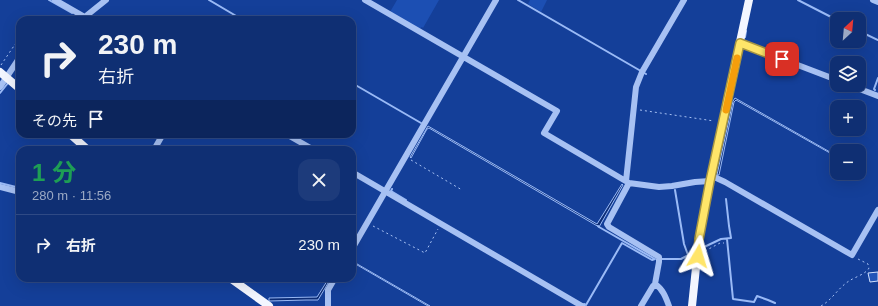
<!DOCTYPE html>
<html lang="ja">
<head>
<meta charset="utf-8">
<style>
	:root { --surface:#0f2f73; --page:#1d3b7b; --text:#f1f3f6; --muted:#9ba9c4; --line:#2f4a85 }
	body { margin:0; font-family:Arial,"Noto Sans JP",sans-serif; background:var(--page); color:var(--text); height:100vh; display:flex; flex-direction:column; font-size:15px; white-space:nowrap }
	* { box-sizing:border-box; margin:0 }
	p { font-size:13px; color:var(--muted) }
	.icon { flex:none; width:22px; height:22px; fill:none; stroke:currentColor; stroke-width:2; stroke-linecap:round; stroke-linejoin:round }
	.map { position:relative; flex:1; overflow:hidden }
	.panel { position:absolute; left:16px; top:146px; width:340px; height:136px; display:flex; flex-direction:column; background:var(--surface); border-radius:12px; box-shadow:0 4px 16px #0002,0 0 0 1px var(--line) }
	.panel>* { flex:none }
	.banner { position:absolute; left:16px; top:16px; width:340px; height:122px; border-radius:12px; box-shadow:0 4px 16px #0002,0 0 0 1px var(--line); background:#0f2f73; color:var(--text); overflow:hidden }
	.needle { width:26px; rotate:26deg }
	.controls { position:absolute; left:830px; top:12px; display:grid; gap:8px }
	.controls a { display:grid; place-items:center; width:36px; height:36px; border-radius:8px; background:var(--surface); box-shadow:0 4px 16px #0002,0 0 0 1px var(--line); font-size:20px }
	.pin { position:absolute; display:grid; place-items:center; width:34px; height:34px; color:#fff; margin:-17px; border-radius:8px; box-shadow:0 2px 6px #0006 }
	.me { position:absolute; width:44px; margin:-22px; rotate:7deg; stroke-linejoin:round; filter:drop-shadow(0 0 3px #0008) }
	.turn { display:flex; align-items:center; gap:14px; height:84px; padding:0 16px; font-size:18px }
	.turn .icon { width:52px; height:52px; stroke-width:2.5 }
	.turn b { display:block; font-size:28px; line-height:34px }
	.then { display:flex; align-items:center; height:38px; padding:0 16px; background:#0003; gap:8px; font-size:15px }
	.round { display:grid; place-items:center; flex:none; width:42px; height:42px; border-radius:12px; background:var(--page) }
	.overview { display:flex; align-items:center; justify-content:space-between; height:68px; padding:0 16px }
	h1 { font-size:24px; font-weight:700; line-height:30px; color:#1e9e55 }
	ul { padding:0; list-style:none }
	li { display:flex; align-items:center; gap:12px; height:60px; padding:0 16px; border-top:1px solid var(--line) }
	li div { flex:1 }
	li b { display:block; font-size:15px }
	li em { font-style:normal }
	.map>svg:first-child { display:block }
	.green { fill:#1c4fb3 }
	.water { fill:#0d2d76; stroke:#9abaf6 }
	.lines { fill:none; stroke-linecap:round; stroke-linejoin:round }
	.stream { stroke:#9abaf6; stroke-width:2 }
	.building { fill:#2254b8; stroke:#cfdffd }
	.path { stroke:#a7c1f3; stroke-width:1; stroke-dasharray:2 3; stroke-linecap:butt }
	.minor { stroke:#a7c1f3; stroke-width:6 }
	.major { stroke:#f3f6ff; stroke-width:8 }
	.route-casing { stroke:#a69544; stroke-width:10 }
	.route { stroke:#ffe569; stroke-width:7 }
	.slow { stroke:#f59e0b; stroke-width:7 }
</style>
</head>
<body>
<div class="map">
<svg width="878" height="306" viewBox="0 0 878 306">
	<rect width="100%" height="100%" fill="#143f99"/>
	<path class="green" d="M397,0h42l-16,28 -1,-1 -3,2 -29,-17z
		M530,0h17l-6,12 -13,-8z"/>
	<path class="water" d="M735,98l102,58v1l-101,-57 -2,2 -15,73h-2l16,-74z
		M428,126l169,98 25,-40 1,1 -24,42 -170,-99 -2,1 -16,29 -1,-1z
		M352,261l78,45h-2l-76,-44z
		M329,278h2l-13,22h-12l-37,1v-3l48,-1z"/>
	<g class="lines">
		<path class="stream" d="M49,0l23,13
			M209,0l34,20
			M518,0l128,74
			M798,0l39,20
			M859,31l19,9
			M745,37l1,-6
			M352,83l69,40
			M875,90l-1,-1 4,-11
			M0,93l8,-10
			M0,183l20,5
			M392,189l-1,2 15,9
			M675,190l9,54 4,11
			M598,226l1,1 54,31
			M727,239l6,60 21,3 3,-6 11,4 7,3
			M702,248l19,-9 10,-1 -2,-12 -3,-27
			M661,259h20l13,-7
			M584,304l2,1 36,-62 30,17 3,-1"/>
	</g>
	<path class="building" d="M878,272v9l-8,1 -2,-9z"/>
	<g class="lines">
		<path class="path" d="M66,20l8,-2
			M1,65l19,-28
			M640,110l74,11
			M411,160l51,30
			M373,226l52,27 13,-24
			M705,251l15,-8h4
			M821,306c11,-6 17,-18 28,-25 6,-4 17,-7 20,-13l-1,-4 -12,-6"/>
		<path class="minor" d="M55,0l35,20
			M365,0l192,111 -13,22 85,50 30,4 13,-1 23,-4 15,-1
			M873,0l5,2
			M81,20l25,-20
			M740,43l97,37
			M849,85l29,11
			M0,87l20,-30
			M286,134l28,16
			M135,150l20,-2 8,-14
			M352,172l230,134
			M712,176l13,6 127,73 26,-45
			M626,181l10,-94 6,-15 42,-72
			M629,183l-22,41 2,3 50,30v5l-4,22
			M0,187l20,5
			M352,249l144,-249
			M328,306v-16l7,-12
			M641,306l12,-20 2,-2c8,5 11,14 14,22"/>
		<path class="major" d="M0,72l20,17
			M70,134l18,16
			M230,278l39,28
			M692,306l7,-67 11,-58 39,-181"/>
	</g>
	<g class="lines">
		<defs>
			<path id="route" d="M698,256l1,-17 11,-58 30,-138 42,16"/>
		</defs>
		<use href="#route" class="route-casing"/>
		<use href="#route" class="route"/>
		<path class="slow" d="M726,110l11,-52"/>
	</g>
</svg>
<div class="controls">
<a><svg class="needle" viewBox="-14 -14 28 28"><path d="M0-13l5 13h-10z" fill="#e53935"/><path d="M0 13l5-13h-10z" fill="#9ba9c4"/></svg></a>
<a><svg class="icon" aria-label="layers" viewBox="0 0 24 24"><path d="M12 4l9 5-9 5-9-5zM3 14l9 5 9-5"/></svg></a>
<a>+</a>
<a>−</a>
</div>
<div class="pin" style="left:782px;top:59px;background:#d93025"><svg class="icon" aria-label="arrive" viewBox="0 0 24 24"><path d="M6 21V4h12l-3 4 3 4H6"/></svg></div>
<svg class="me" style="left:698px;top:256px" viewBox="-20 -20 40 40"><path d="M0-17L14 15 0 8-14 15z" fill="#ffe569" stroke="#fff" stroke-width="4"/></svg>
<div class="banner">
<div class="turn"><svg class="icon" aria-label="right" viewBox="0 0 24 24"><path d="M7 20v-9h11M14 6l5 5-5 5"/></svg><div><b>230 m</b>右折</div></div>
<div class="then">その先<svg class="icon" aria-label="arrive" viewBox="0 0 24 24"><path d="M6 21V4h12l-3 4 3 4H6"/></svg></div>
</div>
<section class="panel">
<div class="overview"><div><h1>1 分</h1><p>280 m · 11:56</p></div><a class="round"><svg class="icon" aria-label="close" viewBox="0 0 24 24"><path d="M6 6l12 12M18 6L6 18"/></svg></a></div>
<ul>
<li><svg class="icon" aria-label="right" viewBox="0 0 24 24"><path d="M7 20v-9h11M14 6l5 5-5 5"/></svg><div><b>右折</b></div><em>230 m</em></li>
</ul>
</section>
</div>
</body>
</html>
